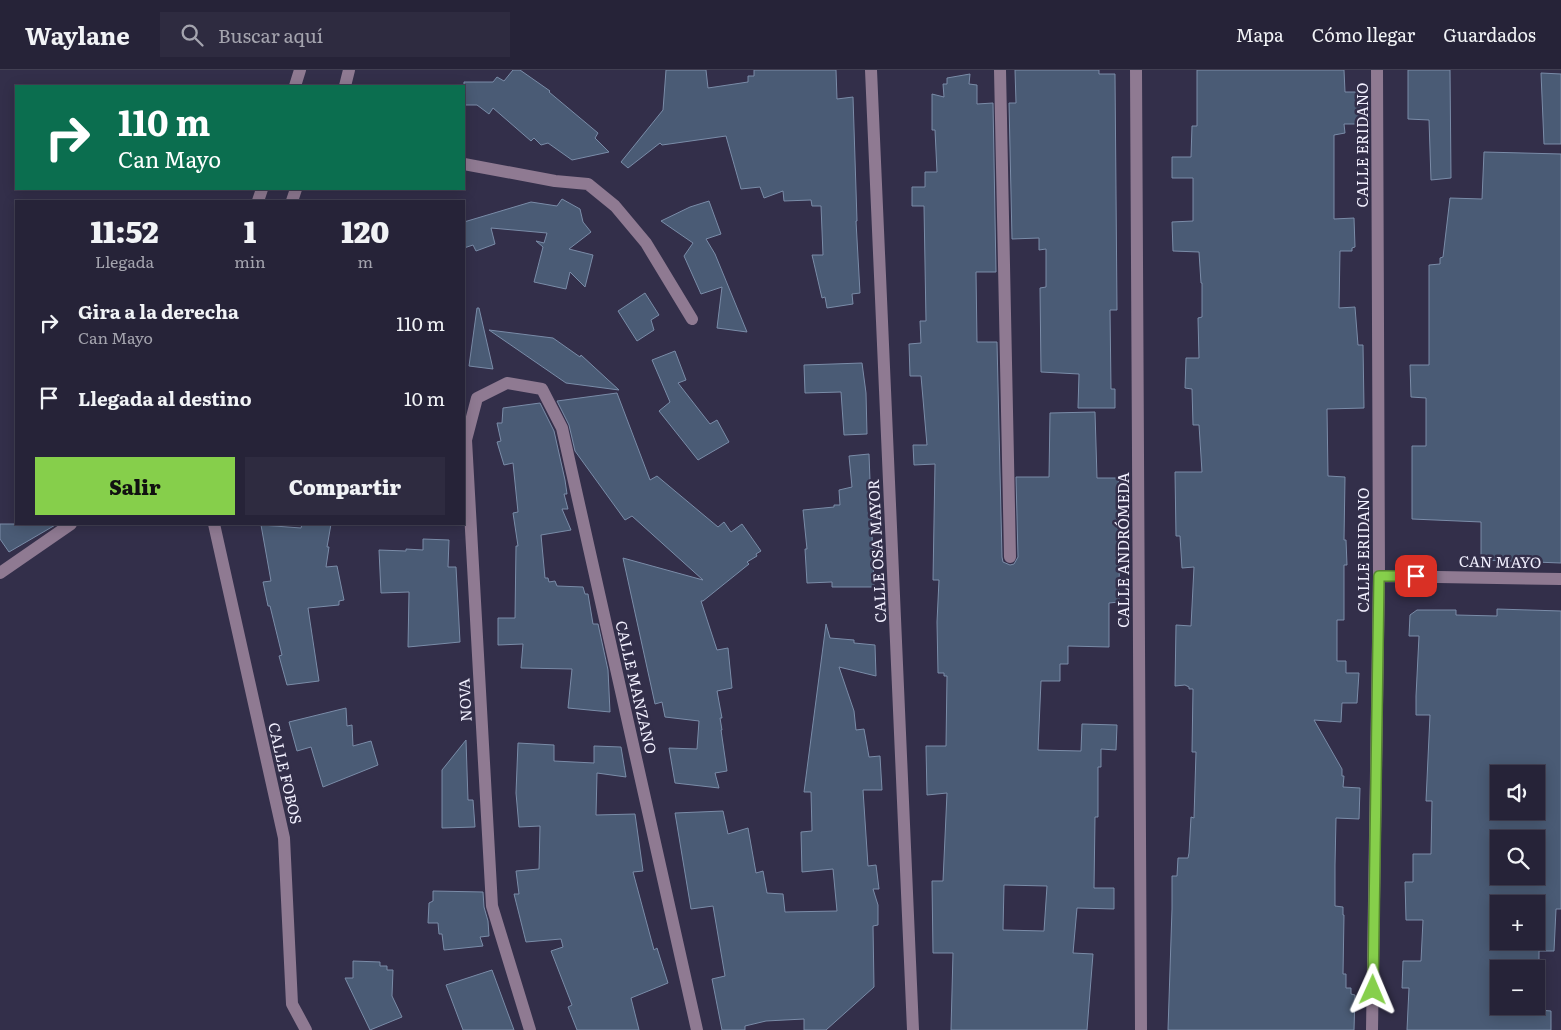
<!DOCTYPE html>
<html lang="es">
<head>
<meta charset="utf-8">
<style>
	:root { --surface:#262338; --page:#2e2b40; --text:#f1f3f6; --muted:#a4a4ae; --line:#424053; --accent:#86cf4b }
	body { margin:0; font-family:Literata,serif; background:var(--page); color:var(--text); height:100vh; display:flex; flex-direction:column; font-size:19px; white-space:nowrap }
	* { box-sizing:border-box; margin:0 }
	p { font-size:16px; color:var(--muted) }
	.icon { flex:none; width:28px; height:28px; fill:none; stroke:currentColor; stroke-width:2; stroke-linecap:round; stroke-linejoin:round }
	.map { position:relative; flex:1; overflow:hidden }
	.sheet { position:absolute; left:15px; top:130px; width:450px; height:325px; display:flex; flex-direction:column; background:var(--surface); border-radius:0px; box-shadow:0 2px 12px #0003,0 0 0 1px var(--line) }
	.sheet>* { flex:none }
	.banner { position:absolute; left:15px; top:15px; width:450px; height:105px; border-radius:0px; box-shadow:0 2px 12px #0003,0 0 0 1px var(--line); background:#0b6e4f; color:#fff; overflow:hidden }
	.controls { position:absolute; left:1490px; top:695px; display:grid; gap:10px }
	.controls a { display:grid; place-items:center; width:55px; height:55px; border-radius:0px; background:var(--surface); box-shadow:0 2px 12px #0003,0 0 0 1px var(--line); font-size:25px }
	.pin { position:absolute; display:grid; place-items:center; width:42px; height:42px; color:#fff; margin:-21px; border-radius:10px; box-shadow:0 2px 8px #0006 }
	.me { position:absolute; width:55px; margin:-28px; rotate:1deg; stroke-linejoin:round; filter:drop-shadow(0 0 4px #0008) }
	.turn { display:flex; align-items:center; gap:18px; height:105px; padding:0 20px; font-size:22px }
	.turn .icon { width:65px; height:65px; stroke-width:2.5 }
	.turn b { display:block; font-size:35px; line-height:42px }
	.eta { display:flex; justify-content:space-evenly; align-items:center; height:85px; text-align:center }
	.eta b { font-size:30px; font-weight:800; line-height:35px }
	.cta { display:flex; gap:10px; margin-top:auto; padding:10px 20px }
	.cta a { flex:1; height:58px; border-radius:0px; background:var(--accent); color:#111; font-size:20px; font-weight:800; line-height:58px; text-align:center }
	.cta a+a { background:var(--page); color:var(--text) }
	ul { padding:0; list-style:none }
	li { display:flex; align-items:center; gap:15px; height:75px; padding:0 20px }
	li div { flex:1 }
	li b { display:block; font-size:19px }
	li em { font-style:normal }
	header { display:flex; align-items:center; gap:30px; box-sizing:border-box; height:70px; padding:0 25px; background:var(--surface); border-bottom:1px solid var(--line) }
	header strong { font-size:24px }
	nav { display:flex; gap:28px; margin-inline-start:auto; font-size:18px }
	.search { width:350px; height:45px; background:var(--page); display:flex; align-items:center; gap:12px; box-sizing:border-box; padding:0 18px; border-radius:0px; color:var(--muted); font-size:19px }
	.map>svg:first-child { display:block }
	.building { fill:#4a5b75; stroke:#7a8ca8; fill-rule:evenodd }
	.lines { fill:none; stroke-linecap:round; stroke-linejoin:round }
	.minor { stroke:#8f7a92; stroke-width:12 }
	.route-casing { stroke:#578731; stroke-width:12 }
	.route { stroke:#86cf4b; stroke-width:9 }
	.labels { text-anchor:middle; dominant-baseline:central; stroke-width:5; stroke-linejoin:round; paint-order:stroke }
	.street-label { font-size:15px; fill:#f1effe; stroke:#332f4a }
</style>
</head>
<body>
<header>
<strong>Waylane</strong>
<div class="search"><svg class="icon" aria-label="search" viewBox="0 0 24 24"><circle cx="10" cy="10" r="6"/><path d="M15 15l6 6"/></svg>Buscar aquí</div>
<nav><a>Mapa</a><a>Cómo llegar</a><a>Guardados</a></nav>
</header>
<div class="map">
<svg width="1561" height="960" viewBox="0 0 1561 960">
	<rect width="100%" height="100%" fill="#332f4a"/>
	<path class="building" d="M513,0h7l30,21 -1,1 49,41 -3,5 14,14 -37,8 -24,-17 -7,2 -7,-7 -3,3 -38,-33 -4,6 -12,-9h-13v-23h29l4,-5 7,4z
		M666,0h40l2,18 40,-6v-6h6v-6h82l1,29 16,-2 4,124h-1l4,72 -8,1 1,10 -26,4 -2,-11 -3,1 -10,-43h11l-2,-49h-9l-1,-6 -27,1 -1,-10 -19,7 -4,-11 -19,2 -15,-53 -64,9 -2,-2 -32,25 -7,-6 42,-52z
		M1015,0h84v4h16l2,236h-7l1,79h4v19h-37l1,-34 -38,-2 -1,-84 6,-1v-38l-7,1v-12l-27,1 -3,-136h7z
		M1197,0h147l1,22h16v32h-17l1,9 -11,2v84l20,-1 1,29 -3,1v3h-12l-1,57 16,-1 3,38h5l1,63 -37,1 1,67 17,1 -1,63h2l1,25h-3v55h-7v41h9v12h13l-2,30h-15l-1,19 -27,-2 28,49v7h2l-1,11 17,1 -1,31 -23,-1 -1,47v41l8,1v8h1l-1,59h3v14h5v6l4,1 -1,35h-186l4,-121v-33h5l1,-18h10l1,-5 2,-36 3,1 2,-66h-4l1,-63h-4v-2l-4,-2 -10,1 1,-61 15,1 3,-59 -12,1 -2,-32h-4l-1,-64h27l-3,-47h-6l-1,-36 -7,-1 1,-30h13l-1,-40 4,-1v-34h-1l-2,-31 -26,-1 -1,-29 21,-1v-43h-21v-21h19l1,-31h5z
		M1408,0h42l1,108 -20,2 -2,-60 -21,-1z
		M1541,3l20,1v70h-17z
		M970,4l-1,10 8,1v19l16,-1 3,169h-20l1,70h20l5,215 1,5 7,3 4,-1 4,-7 -2,-80h33l1,-64 45,-1 2,66h21l2,19 -1,105 -10,1v44l-41,-1v18h-8v17h-19l-3,69 43,1 1,-27 35,1 -1,25 -15,-1v18h-3v50h-3l-1,71h20v21l-37,-1 -4,45 20,1 -6,76h-136l2,-77h-20l-1,-72h11l4,-88 -20,2 -1,-49h20l1,-70h-3v-3h-6l-1,-51 2,-42h-6l2,-116 -21,1 -1,-20h14l-6,-69h-11l-1,-32 12,-1 -1,-22h6l-2,-115h-12v-19h13v-15h12l-2,-42h-3v-36l12,3 -1,-13h4v-6zM1004,815l43,1 -3,45 -41,-1z
		M1484,82l77,2v409l-80,-3v-38l-69,-3v-73h14v-48l-15,-1 -1,-32h19v-100l11,-1v-6l3,-1 7,-59 32,1z
		M562,129l18,10 3,13 8,10 -22,17 24,6 -8,32 -15,-15 -4,17 -32,-7 9,-35 -7,-6 8,2 3,-10 -56,-5 4,16 -19,7 -3,-6 -9,3v-26l67,-20 26,4z
		M709,131l12,33 -15,5 9,15 32,78 -30,-4 5,-41 -21,7 -17,-38 9,-13 -32,-22 29,-14z
		M645,223l14,22 -8,5 3,10 -17,11 -19,-30z
		M477,238h2l14,61 -24,-3z
		M489,260l64,8 27,19 1,-2 38,35 -53,-7z
		M675,281l11,29 -8,3 32,41 7,-4 12,22 -31,18 -39,-49 11,-9 -18,-42z
		M862,293l4,30 1,41 -23,1 -3,-43 -36,1 -1,-28z
		M617,323l33,87 7,-4 61,51 6,-5 7,10 11,-8 19,27 -5,3 1,2 -10,6 2,2 -46,37h-2l16,49 11,-2 4,40 -15,3 5,27h-2l2,12h-1l6,41 -12,2 4,15 -44,-5 -6,-35 28,1 2,-28 -34,-4 -3,-15 -7,2 -32,-146 80,22 -71,-64 -7,4 -50,-69 -6,-26 -12,-24z
		M540,333l14,28 11,49 2,14h-3l4,15h-6l9,21 -30,5 4,43h3l1,4 6,-1 2,5 26,1 2,7h3l5,30h5l10,46 2,42 -42,-4 4,-39 -51,-1 2,-24 -25,1v-27h17l1,-72h2l-5,-33 5,-1 -5,-49 -9,2 -7,-23 4,-1 -4,-18h5l1,-15z
		M869,384l5,133h-42v-5l-25,1 -2,-34h2l-4,-39 31,-3v-2h6l-1,-15 13,-3 -3,-31z
		M0,454h57l-48,28 -9,-13z
		M302,454h29l-4,23h2l-3,20 11,-1 7,34 -5,1v4l-31,3 11,73 -32,4 -8,-29 3,-1 -12,-49h-2l-5,-24 8,-1 -10,-56 40,3z
		M423,469l26,1 -1,27h8l4,75 -52,5 1,-55 -28,1 -2,-43 27,1v-2l17,1z
		M1497,539l64,2v298h-5l-2,42h-15v59l12,1v19h-144l2,-42h-7l1,-27h18l2,-41h-17l-1,-38h8v-28h18l1,-53h-6l4,-86h-14v-19l3,-60h-10l1,-21 7,-5h39v5l41,1zM1499,704h37v37h-37zM1499,769h37v37h-37zM1499,834h37v37h-37zM1499,899h37v37h-37z
		M826,554l4,14 24,2v3l21,2 1,31 -37,-9 15,44 2,19 8,-1 5,28 11,-1 2,34h-19l5,76 8,-1 3,24h-6l5,16v20l-5,1 1,61 -48,43h-22v-11l-38,2 -21,5v4h-23l-10,-51 13,-3 -12,-70 -22,3 -16,-96 48,-2 5,23 20,-6 8,45 7,-2 4,22 16,1 2,18 52,-1 -4,-42 -31,3 -1,-40 11,-1 -1,-39h-7z
		M346,638l1,18 5,-1 1,21 18,-5 7,24 -55,22 -12,-40 -14,4 -8,-29z
		M466,670l2,60h5l2,27 -33,1v-58z
		M518,673l36,2v16l40,2v-17l27,1 5,30 -29,-4 -1,42 39,-1 8,57 -10,1 21,78 3,-2 11,35 -37,15 8,32h-62l-9,-23 4,-2 -21,-54 12,-4 -2,-8 -35,3 -12,-48h5l-3,-23 23,-2 1,-43 -21,1 -3,-34z
		M433,821l50,1 1,15 4,14 1,15 -9,1 3,9 -39,4 -2,-16h-3l-1,-11h-10l1,-20 4,-2z
		M353,891l27,1v4h7v4h6l-1,26 10,21 -32,13 -25,-52h8z
		M492,900l22,60h-51l-17,-45z"/>
	<g class="lines">
		<path class="minor" d="M871,0l42,960
			M1000,0l10,487
			M1136,0l5,960
			M295,16l5,-16
			M345,16l4,-16
			M464,94l91,17 33,3 27,22 31,37 46,76
			M258,131l4,-12
			M292,131l4,-12
			M214,454l70,314 8,166 14,26
			M0,503l71,-49
			M1379,506l182,3
			M530,960l-38,-124 -26,-466 11,-42 30,-15 35,6 20,39 135,602
			M1372,960l7,-454 -2,-506"/>
	</g>
	<g class="lines">
		<defs>
			<path id="route" d="M1373,920l6,-414h37"/>
		</defs>
		<use href="#route" class="route-casing"/>
		<use href="#route" class="route"/>
	</g>
	<g class="labels">
		<g class="street-label">
			<text transform="translate(1361 75) rotate(-90)">CALLE ERIDANO</text>
			<text transform="translate(1122 480) rotate(-90)">CALLE ANDRÓMEDA</text>
			<text transform="translate(1362 480) rotate(-90)">CALLE ERIDANO</text>
			<text transform="translate(876 481) rotate(-93)">CALLE OSA MAYOR</text>
			<text transform="translate(1500 491) rotate(1)">CAN MAYO</text>
			<text transform="translate(637 617) rotate(77)">CALLE MANZANO</text>
			<text transform="translate(464 630) rotate(-93)">NOVA</text>
			<text transform="translate(286 703) rotate(77)">CALLE FOBOS</text>
		</g>
	</g>
</svg>
<div class="controls">
<a><svg class="icon" aria-label="sound" viewBox="0 0 24 24"><path d="M4 9h4l5-4v14l-5-4H4zM17 9q2 3 0 6"/></svg></a>
<a><svg class="icon" aria-label="search" viewBox="0 0 24 24"><circle cx="10" cy="10" r="6"/><path d="M15 15l6 6"/></svg></a>
<a>+</a>
<a>−</a>
</div>
<div class="pin" style="left:1416px;top:506px;background:#d93025"><svg class="icon" aria-label="arrive" viewBox="0 0 24 24"><path d="M6 21V4h12l-3 4 3 4H6"/></svg></div>
<svg class="me" style="left:1373px;top:920px" viewBox="-20 -20 40 40"><path d="M0-17L14 15 0 8-14 15z" fill="#86cf4b" stroke="#fff" stroke-width="4"/></svg>
<div class="banner">
<div class="turn"><svg class="icon" aria-label="right" viewBox="0 0 24 24"><path d="M7 20v-9h11M14 6l5 5-5 5"/></svg><div><b>110 m</b>Can Mayo</div></div>
</div>
<section class="sheet">
<div class="eta">
<div><b>11:52</b><p>Llegada</p></div>
<div><b>1</b><p>min</p></div>
<div><b>120</b><p>m</p></div>
</div>
<ul>
<li><svg class="icon" aria-label="right" viewBox="0 0 24 24"><path d="M7 20v-9h11M14 6l5 5-5 5"/></svg><div><b>Gira a la derecha</b><p>Can Mayo</p></div><em>110 m</em></li>
<li><svg class="icon" aria-label="arrive" viewBox="0 0 24 24"><path d="M6 21V4h12l-3 4 3 4H6"/></svg><div><b>Llegada al destino</b></div><em>10 m</em></li>
</ul>
<div class="cta"><a>Salir</a><a>Compartir</a></div>
</section>
</div>
</body>
</html>
